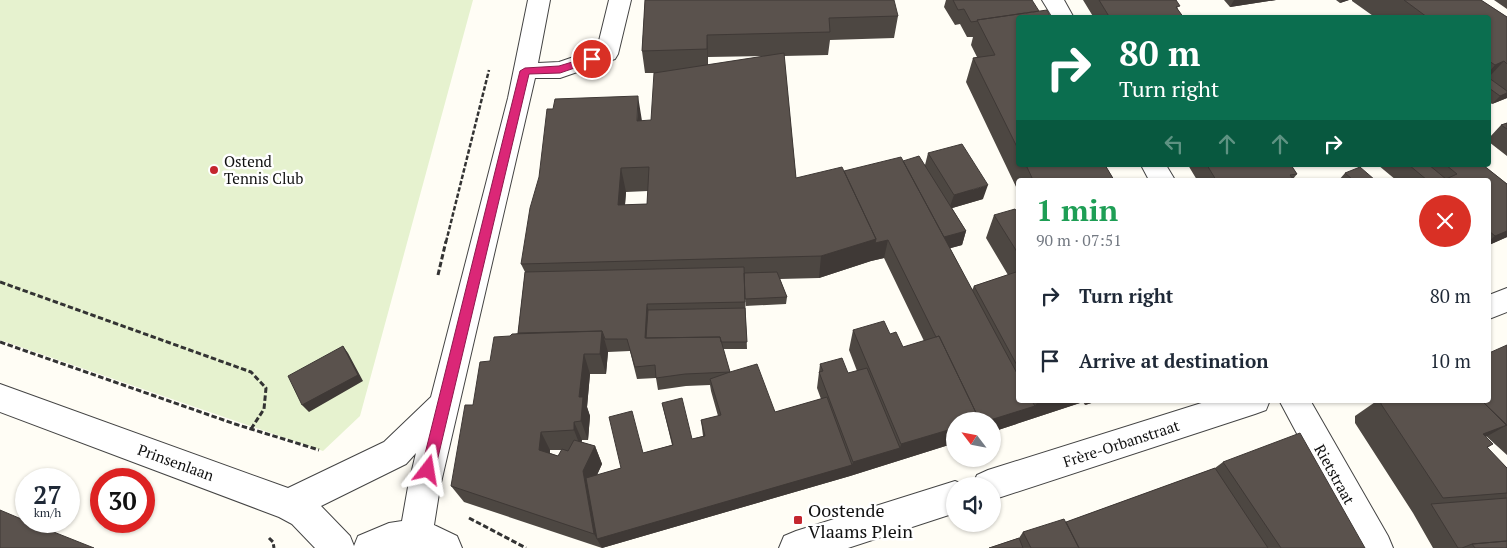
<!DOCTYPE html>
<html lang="en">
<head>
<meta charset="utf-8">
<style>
	:root { --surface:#fff; --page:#f2f2f3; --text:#1f2937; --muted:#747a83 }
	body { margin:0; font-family:"PT Serif",serif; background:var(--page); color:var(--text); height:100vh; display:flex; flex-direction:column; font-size:19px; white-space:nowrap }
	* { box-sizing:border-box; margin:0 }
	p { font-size:16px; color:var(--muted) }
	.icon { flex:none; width:28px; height:28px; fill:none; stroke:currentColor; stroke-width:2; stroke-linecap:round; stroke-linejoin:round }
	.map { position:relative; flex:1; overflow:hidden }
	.details { position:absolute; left:1016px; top:178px; width:475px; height:225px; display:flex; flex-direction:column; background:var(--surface); border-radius:5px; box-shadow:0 1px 4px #0004 }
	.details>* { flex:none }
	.guide { position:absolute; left:1016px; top:15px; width:475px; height:152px; border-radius:5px; box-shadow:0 1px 4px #0004; background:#0b6e4f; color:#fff; overflow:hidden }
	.needle { width:32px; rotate:302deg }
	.tools { position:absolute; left:946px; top:412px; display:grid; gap:10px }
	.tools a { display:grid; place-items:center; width:55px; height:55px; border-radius:50%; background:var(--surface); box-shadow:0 1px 4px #0004; font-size:25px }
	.speed { position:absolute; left:15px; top:468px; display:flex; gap:10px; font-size:25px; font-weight:700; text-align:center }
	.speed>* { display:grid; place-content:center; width:65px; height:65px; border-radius:50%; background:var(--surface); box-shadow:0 1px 4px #0004; line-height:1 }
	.speed small { font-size:12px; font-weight:400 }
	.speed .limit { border:8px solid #d22; background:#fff; color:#111 }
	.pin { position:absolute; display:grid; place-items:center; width:42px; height:42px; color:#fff; margin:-21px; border:2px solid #fff; border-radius:50%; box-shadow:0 1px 5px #0007 }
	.me { position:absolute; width:55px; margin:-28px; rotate:14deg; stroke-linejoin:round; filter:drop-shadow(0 0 4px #0008) }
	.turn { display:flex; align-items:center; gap:18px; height:105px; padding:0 20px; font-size:22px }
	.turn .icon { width:65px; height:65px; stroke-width:2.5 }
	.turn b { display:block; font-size:35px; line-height:42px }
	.lanes { display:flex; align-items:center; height:48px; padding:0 20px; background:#0003; justify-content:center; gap:25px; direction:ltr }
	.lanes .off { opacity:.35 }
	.round { display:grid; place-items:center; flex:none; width:52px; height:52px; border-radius:26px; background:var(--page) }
	.headline { display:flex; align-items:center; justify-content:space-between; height:85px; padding:0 20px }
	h1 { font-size:30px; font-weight:700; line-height:38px; color:#1e9e55 }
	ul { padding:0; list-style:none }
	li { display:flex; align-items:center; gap:15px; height:65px; padding:0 20px }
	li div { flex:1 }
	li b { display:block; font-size:19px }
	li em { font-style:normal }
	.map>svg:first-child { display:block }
	.pitch { fill:#e6f2cf }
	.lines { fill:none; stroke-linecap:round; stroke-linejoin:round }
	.minor-casing { stroke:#444; stroke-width:2 }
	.path-far1 { stroke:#333; stroke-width:2.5; stroke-dasharray:4.5 2; stroke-linecap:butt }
	.path { stroke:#333; stroke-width:3; stroke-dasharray:5.5 2.5; stroke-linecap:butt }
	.minor { fill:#fff; fill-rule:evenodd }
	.wall { fill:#4d4742; fill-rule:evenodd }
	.shaded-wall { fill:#3f3936 }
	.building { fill:#5a524d; stroke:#3f3936; fill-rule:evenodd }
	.route { fill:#db2777; stroke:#8e194d }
	.poi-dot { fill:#c4262e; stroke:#fff; stroke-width:2 }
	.labels { text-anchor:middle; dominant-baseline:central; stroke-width:5; stroke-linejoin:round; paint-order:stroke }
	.poi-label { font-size:15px; fill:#111; stroke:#fff; text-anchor:start }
	.street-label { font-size:15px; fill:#111; stroke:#fff }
	.near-poi-label { font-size:18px; fill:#111; stroke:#fff; text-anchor:start }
</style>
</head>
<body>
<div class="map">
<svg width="1507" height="548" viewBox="0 0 1507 548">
	<rect width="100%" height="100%" fill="#fffdf5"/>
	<path class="pitch" d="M0,0h473l-113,416 -37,35 -323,-111z"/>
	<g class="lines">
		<defs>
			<path id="minor" d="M528,0h22l-12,63 21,-1 38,-13 12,-49h22l-13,54 -3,5 -55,19h-25l-95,409 -6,38 23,11 5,12h-147l-23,-24 -13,-7 -279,-105v-28l288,104 96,-46 47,-45 77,-299zM416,453l-8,34 -6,34 -13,2 -31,13 -4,10 -4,-10 -29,-30 85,-42z
				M1042,0h22l10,18h-21z
				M1141,165h25l9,15h-26z
				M1507,288v24l-18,7v-24z
				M1211,400h59l-4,10 -11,4 -263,86v-14h-20l5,-11 11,-5z
				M1279,400h31l78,136 5,12h-35z
				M955,481l12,5h-12v27l-107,35h-69l5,-12 12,-5z"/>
		</defs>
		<use href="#minor" class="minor-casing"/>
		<path class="path-far1" d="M446,242l43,-172"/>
		<path class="path" d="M438,275l8,-34
			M0,282l251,90 15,16 -2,21 -13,20
			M0,342l235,82 84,26
			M469,518l57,30
			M269,538l4,4 1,6"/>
		<use href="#minor" class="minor"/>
	</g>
	<path class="wall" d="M645,0l253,16 -4,22 -64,2 -2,15 -44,1 12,122 48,-7 59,-10 22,4 3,-12 55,46 -31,9 14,23 -4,14 -12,3 22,42 2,-4 34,-11 -22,-37 8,-23h25v185h82l-16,5 -2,-3 -91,30 -37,-11v22l-105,33 -248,72 -138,-46 -13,-16 22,-81 17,-44 20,-25 8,-3 7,-61 -4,-8 130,-144 8,-47h-14l-3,-22zM765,56l-57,9v-8zM648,191l-1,13 -22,1 1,-13zM884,258l40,83 -21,6 -13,-13 -37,-4 -4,20 8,21 -9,2 -28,-9 -3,24 4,11 -46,13 -45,-40 -7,-23h24l-2,-55v12l41,-2 1,-7 -7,-18 39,-1 52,-17zM630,351l7,28 19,-1 2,12 28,-4 24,-1 1,6 7,25 -17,4 2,16 -11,3 -30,-36 10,42 -29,8 -22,15 -24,7 5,-11 -7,-18 -14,-4 1,-2h6l2,-24 -3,-9 3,-33h16l2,-22zM550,450h12l-4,6 -8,-3z
		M946,0h86l-13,18v147h86l9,15h-95v13l-53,-111 7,-24 4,-1 -6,-12 2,-8h-6l-7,-13 -5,1 -11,-18z
		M1083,0h93l2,10 6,8h-90z
		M1224,0h52l-46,7z
		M1336,0h13l-9,3z
		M1352,0h129l26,17v81l-15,6 -3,-2v-84h-113l-24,-17z
		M1494,0h13v9z
		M1507,123v33l-18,-14v-4l12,-13z
		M1188,165h103l6,9 -4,5 1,1h-97z
		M1378,165h105l24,19v53l-18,8v-65h-93z
		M1345,173l30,7h-36z
		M1507,345v110l-21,-19 -1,1 8,7 -6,4 20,20v30h-1l1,50h-74l-20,-35 -58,-90v-7l23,-16h111z
		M1223,462l142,86h-376l30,-10 4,-6 43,-10 149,-54z"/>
	<path class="shaded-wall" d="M1234,0h42l-46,7z
		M1342,0h7l-9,3z
		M707,35l1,22v14l-1,-22z
		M1504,61l-15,16v-5l6,-7z
		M1507,93v5l-15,6 8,-8z
		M638,96l4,25h-5z
		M621,168l5,24 -3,36 -5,-23z
		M988,185l-5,14 -34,10 5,-14z
		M966,231l-4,14 -25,7 4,-14z
		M1507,231v6l-18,8v-4l6,-5z
		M876,239l-5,22 -52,17 2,-22z
		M888,240l-4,18 -13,3 4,-18z
		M647,304l3,13 -2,27 -3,-6z
		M602,331l6,21 -2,22 -6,-20z
		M343,346l5,7 15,28 -54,31 -7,-7z
		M584,354l6,20 -3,33 3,9 -2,24 -7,-19 -2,-24z
		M1045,400h39l-1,2 -91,30v-11h-5l48,-15 2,-3z
		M1089,400h12l-16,5z
		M574,422l8,18 -1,8 -7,-18z
		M1507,425l-32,18 8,-9z
		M955,428v15l-105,33 -248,72 -8,-14 -11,-63 12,-25 7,18 -11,24 261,-23 1,-3 47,-14 1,-4z
		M541,432l9,18 -2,17 -9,-17z"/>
	<path class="building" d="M645,0h249l4,16 -69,2 1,14 -123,3v14l-65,2z
		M953,0h79l7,11 -62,9 1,1 -7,1 -7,-13 -6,1z
		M1099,0h77l4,6 -4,1 8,11h-74z
		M1404,0h77l26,17v47l-3,-3 -9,4 -6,-4v-43h-63l1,-1z
		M1047,10l4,8h-32v133l-46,-93 22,-3 -18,-35z
		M784,53l12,125 46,-11 34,72 -55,17 -300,8 9,-56 9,-31 8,-68h6l2,-10 83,-3 -1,25 14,-1 3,-47zM649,167l-2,37 -29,1 3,-37z
		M1489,78l18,13v2l-7,3 -11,-8z
		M1507,123v6l-6,-4z
		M962,144l26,41 -34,10 -26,-42z
		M919,156l47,75 -22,6 -41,-76z
		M901,157l118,220v23h12l4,6 -48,15h-7l-41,-85 -3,1 -48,-97 -13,3 1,-4 -32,-68z
		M1026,165h79l9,15h-81z
		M1207,165h84l6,9 -7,1 4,5h-78z
		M1409,165h20l17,14 11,-5 -11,-9h37l24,19v47l-12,5 -6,-5v-51h-62z
		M1360,167l15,13h-22l-8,-7z
		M1015,209l4,6v40l-25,-40z
		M744,267l1,35 -98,2 -2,34 75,-1 10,35 27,-8 18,48 52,-15 25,68 -255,74 -11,-61 35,-10 -12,-51 23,-6 11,42 30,-8 -11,-42 20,-5 10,41 13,-3 -4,-16 20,-5 -11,-36 20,-7 -45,2 -29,4 -1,-13 -20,2 -8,-28h-22l-3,-8 -84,2 7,-61z
		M1019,271v98l-45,-83z
		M777,272l10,25 -42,2 -1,-26z
		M745,308l2,34h-26l-1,-5 -74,1 2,-28z
		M884,321l6,13 6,-2 7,15 36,-11 41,85h-25v7l-54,16 -48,-114z
		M602,331l-2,23h-16l-5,43h4l-2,24 -7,1v8l-33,2 -2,18 19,6 4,-7 6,2 6,-11 21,6 -12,25 11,63 -143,-48 14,-81h8l7,-43 10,-1 4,-24 16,-1 2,-2z
		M1507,345v81l-26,-26h8v-47z
		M343,346l15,29 -56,30 -14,-29z
		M842,358l6,15 19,-5 33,80 -47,14 -34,-90 4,-1 -3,-7z
		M1036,400h9l-8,3z
		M1381,400h100l26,25 -24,9 10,10 -6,3 20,21v25l-64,5 -62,-94z
		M1300,433l65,115h-84l-58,-86z
		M1215,468l53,80h-189l-13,-26z
		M1507,498v43l-35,3 -10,4h-4l-27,-44z
		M0,510l26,11 68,27h-94z
		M1064,519l15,29h-48l-8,-16z
		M1019,538l4,10h-34z
		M1507,541v7h-32l-3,-4z"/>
	<path class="route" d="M592,56l4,3 -1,2 -35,12 -31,1 -94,396 -2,5 -5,2 -5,-2 -2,-5 99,-399 5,-3 34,-2z"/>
	<g class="poi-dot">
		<circle cx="214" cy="170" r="5"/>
		<rect x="793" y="515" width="10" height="10" rx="2.5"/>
	</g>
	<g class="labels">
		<g class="poi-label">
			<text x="224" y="161">Ostend<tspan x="224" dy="17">Tennis Club</tspan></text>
		</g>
		<g class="street-label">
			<text transform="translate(1121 443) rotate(-18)">Frère-Orbanstraat</text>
			<text transform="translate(176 462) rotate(20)">Prinsenlaan</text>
			<text transform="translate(1335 474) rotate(61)">Rietstraat</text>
		</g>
		<g class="near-poi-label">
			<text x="808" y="510">Oostende<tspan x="808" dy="21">Vlaams Plein</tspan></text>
		</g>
	</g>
</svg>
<div class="tools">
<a><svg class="needle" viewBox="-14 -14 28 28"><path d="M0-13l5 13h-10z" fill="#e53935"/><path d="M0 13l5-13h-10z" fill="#747a83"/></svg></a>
<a><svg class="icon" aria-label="sound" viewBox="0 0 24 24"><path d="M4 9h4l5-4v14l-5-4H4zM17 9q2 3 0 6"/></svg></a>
</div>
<div class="speed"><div>27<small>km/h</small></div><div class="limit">30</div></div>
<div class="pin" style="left:592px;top:59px;background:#d93025"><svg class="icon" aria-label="arrive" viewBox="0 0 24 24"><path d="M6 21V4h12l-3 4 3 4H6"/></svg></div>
<svg class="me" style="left:428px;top:470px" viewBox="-20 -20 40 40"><path d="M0-17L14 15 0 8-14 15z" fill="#db2777" stroke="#fff" stroke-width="4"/></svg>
<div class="guide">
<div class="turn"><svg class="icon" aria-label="right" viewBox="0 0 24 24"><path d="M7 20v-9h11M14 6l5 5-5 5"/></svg><div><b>80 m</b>Turn right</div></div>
<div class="lanes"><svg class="icon off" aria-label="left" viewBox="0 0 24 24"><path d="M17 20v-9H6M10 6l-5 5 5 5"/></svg><svg class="icon off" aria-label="ahead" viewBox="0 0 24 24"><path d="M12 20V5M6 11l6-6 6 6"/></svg><svg class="icon off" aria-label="ahead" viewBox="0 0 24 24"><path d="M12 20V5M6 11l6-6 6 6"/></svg><svg class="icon" aria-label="right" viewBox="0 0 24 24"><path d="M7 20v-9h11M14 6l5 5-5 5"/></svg></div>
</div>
<section class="details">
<div class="headline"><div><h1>1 min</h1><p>90 m · 07:51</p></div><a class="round" style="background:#d93025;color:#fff"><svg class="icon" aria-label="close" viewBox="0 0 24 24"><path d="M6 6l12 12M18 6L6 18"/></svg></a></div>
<ul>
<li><svg class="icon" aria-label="right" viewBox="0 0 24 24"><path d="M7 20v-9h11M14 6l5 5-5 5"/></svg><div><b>Turn right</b></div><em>80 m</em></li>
<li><svg class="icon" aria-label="arrive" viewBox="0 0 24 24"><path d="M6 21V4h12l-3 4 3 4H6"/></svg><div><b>Arrive at destination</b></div><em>10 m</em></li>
</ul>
</section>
</div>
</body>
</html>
